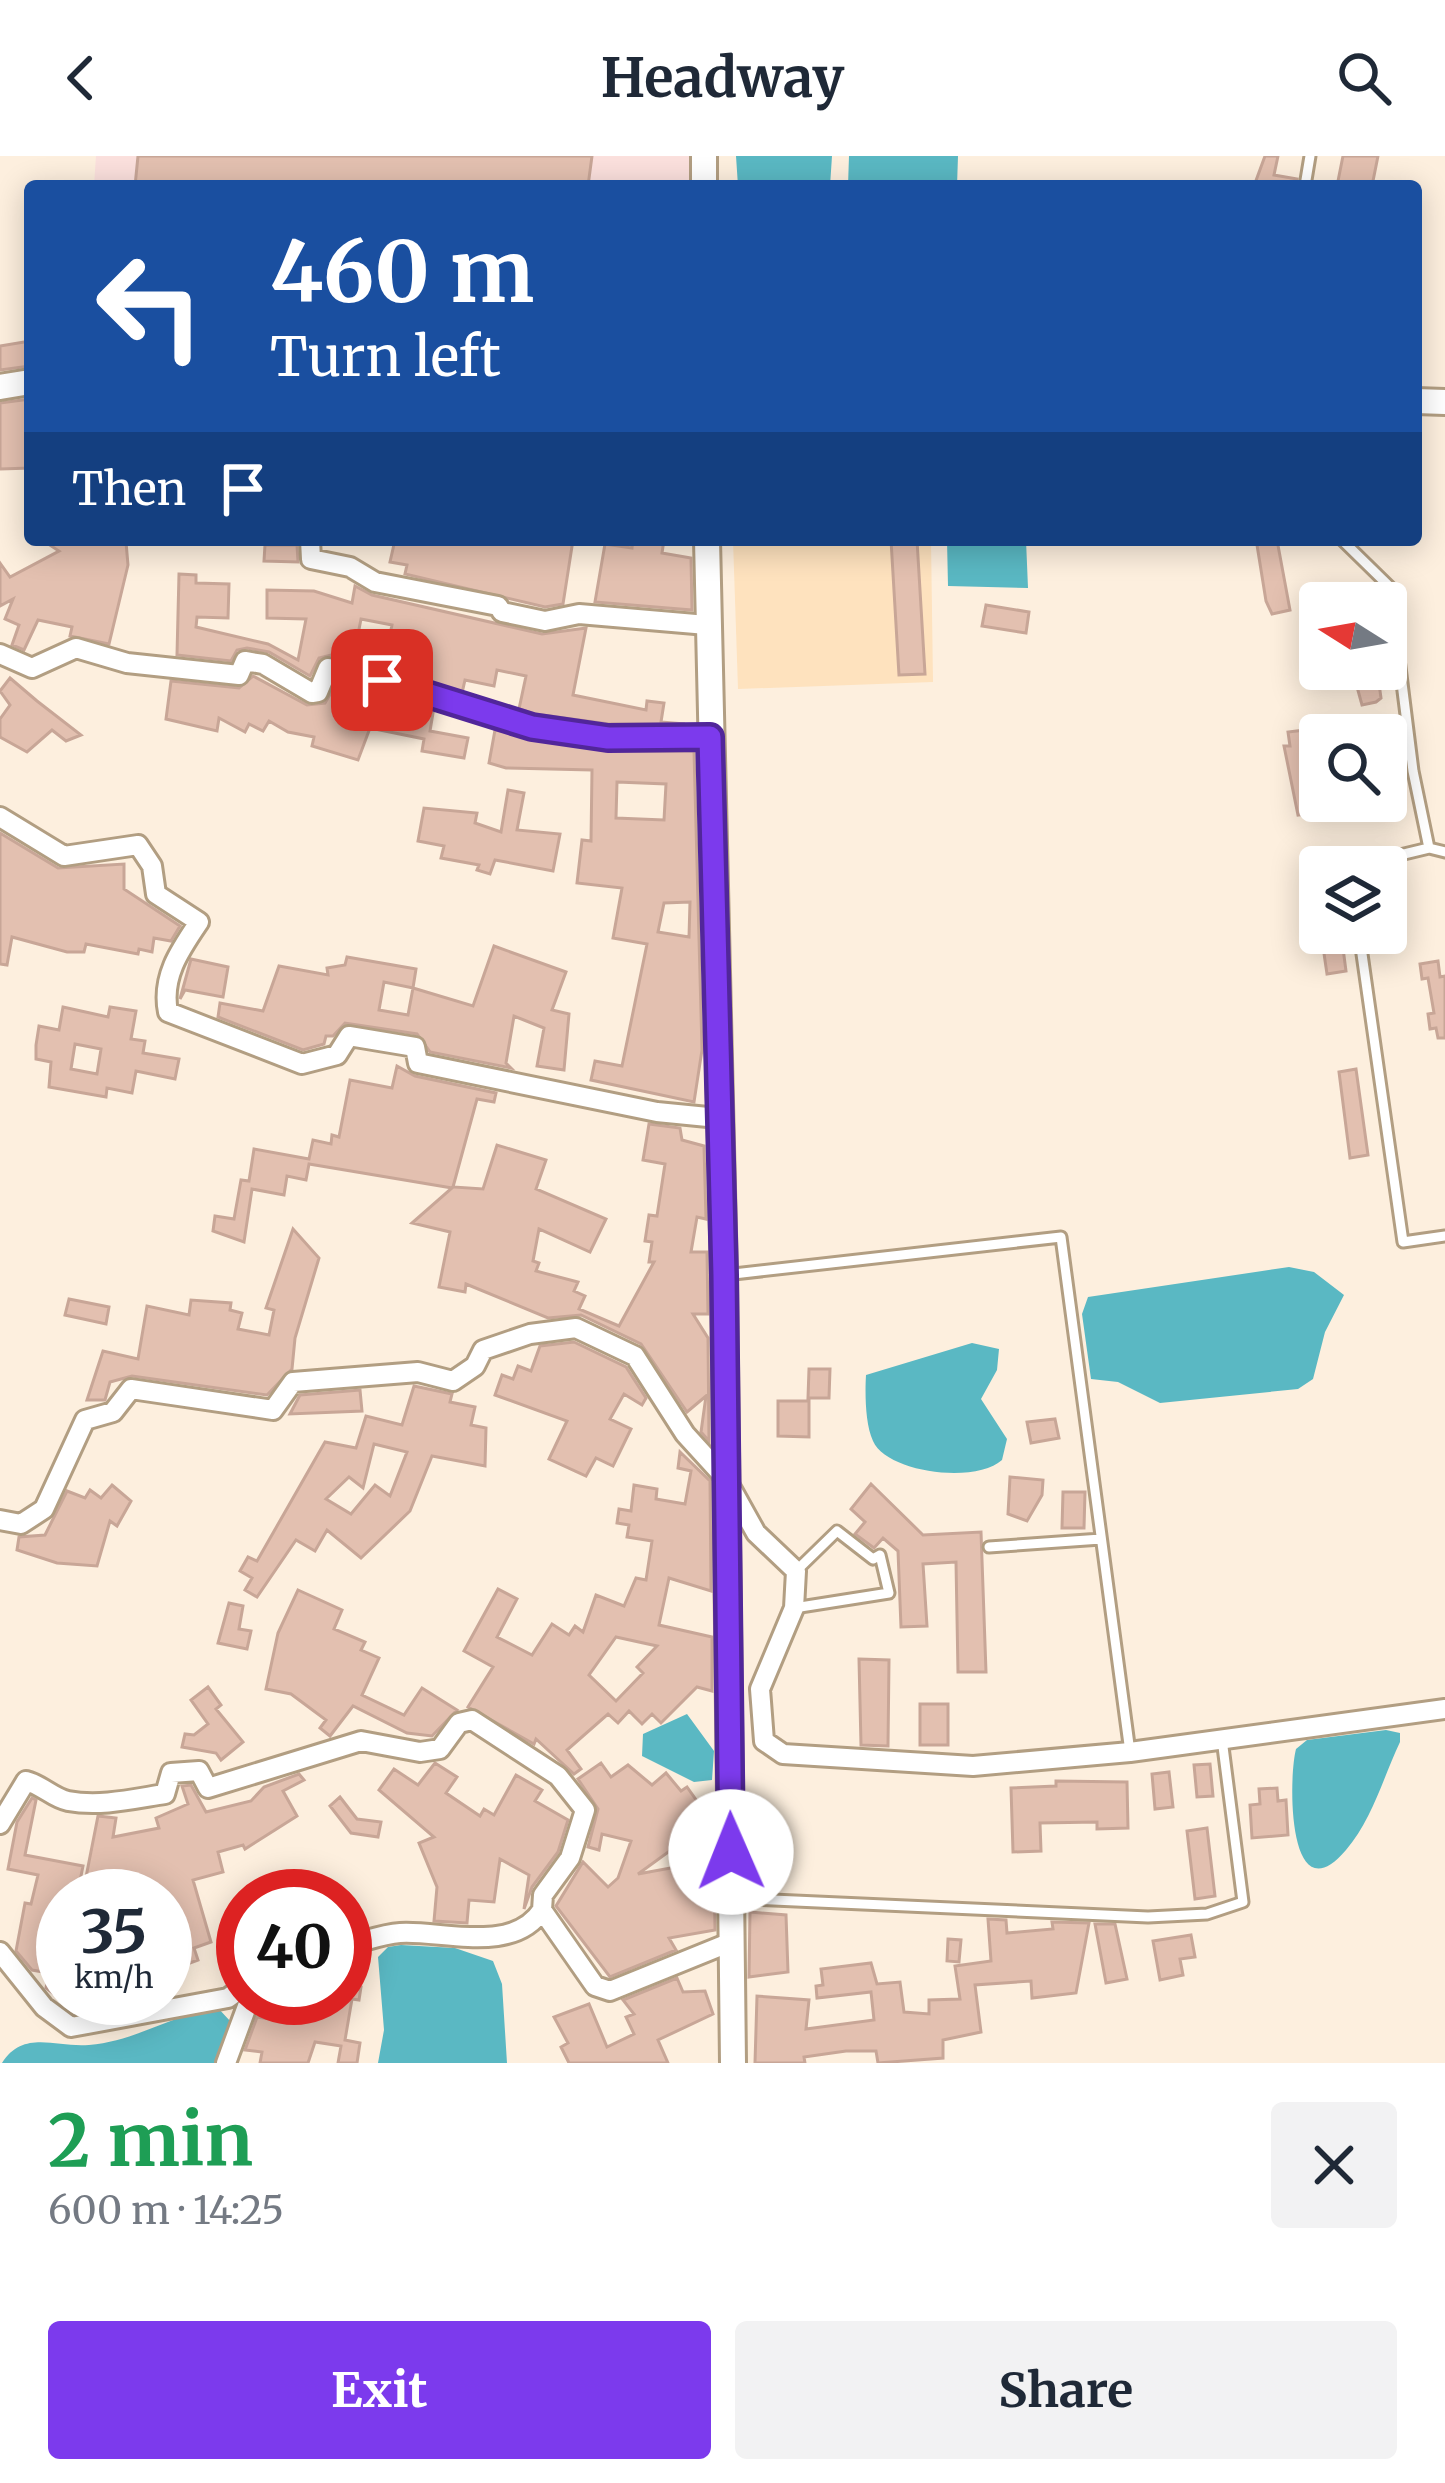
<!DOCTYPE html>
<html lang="en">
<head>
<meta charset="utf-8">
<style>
	:root { --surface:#fff; --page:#f2f2f3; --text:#1f2937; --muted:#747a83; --accent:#7c3aed }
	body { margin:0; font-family:Merriweather,serif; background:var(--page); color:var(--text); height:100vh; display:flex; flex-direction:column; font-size:45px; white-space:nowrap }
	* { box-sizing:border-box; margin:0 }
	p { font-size:39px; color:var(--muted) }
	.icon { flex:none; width:66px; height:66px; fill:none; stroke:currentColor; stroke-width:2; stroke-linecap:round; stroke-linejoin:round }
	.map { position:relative; height:1907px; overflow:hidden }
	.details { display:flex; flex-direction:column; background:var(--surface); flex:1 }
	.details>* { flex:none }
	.banner { position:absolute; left:24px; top:24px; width:1398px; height:366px; border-radius:12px; box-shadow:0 6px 30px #0003; background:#1a4fa0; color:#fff; overflow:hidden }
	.needle { width:78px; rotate:281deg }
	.fabs { position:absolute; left:1299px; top:426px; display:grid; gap:24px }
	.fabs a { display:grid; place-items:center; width:108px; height:108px; border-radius:12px; background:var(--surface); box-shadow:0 6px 30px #0003; font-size:60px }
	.speed { position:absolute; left:36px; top:1713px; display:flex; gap:24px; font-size:60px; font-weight:700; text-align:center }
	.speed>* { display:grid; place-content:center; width:156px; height:156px; border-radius:50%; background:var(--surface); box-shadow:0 6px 30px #0003; line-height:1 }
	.speed small { font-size:30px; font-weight:400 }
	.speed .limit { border:18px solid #d22; background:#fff; color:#111 }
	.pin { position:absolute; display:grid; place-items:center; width:102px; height:102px; color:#fff; margin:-51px; border-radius:24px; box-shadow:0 6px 18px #0006 }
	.me { position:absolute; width:132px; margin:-66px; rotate:359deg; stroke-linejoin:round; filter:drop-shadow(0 0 9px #0008) }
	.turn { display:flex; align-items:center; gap:42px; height:252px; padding:0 48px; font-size:54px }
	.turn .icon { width:156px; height:156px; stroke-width:2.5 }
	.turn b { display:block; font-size:84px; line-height:102px }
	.then { display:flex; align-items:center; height:114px; padding:0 48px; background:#0003; gap:24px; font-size:45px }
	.round { display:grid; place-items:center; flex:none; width:126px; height:126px; border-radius:12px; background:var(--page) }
	.head { display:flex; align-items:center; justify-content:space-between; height:204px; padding:0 48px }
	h1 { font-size:72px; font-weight:700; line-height:90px; color:#1e9e55 }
	.cta { display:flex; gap:24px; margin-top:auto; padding:24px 48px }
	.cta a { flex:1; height:138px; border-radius:12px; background:var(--accent); color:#fff; font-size:48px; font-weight:700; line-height:138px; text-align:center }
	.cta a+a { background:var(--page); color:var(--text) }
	header { display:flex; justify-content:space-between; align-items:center; height:156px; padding:0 48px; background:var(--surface); font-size:54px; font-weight:700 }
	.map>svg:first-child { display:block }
	.built { fill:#fee2be }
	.industrial { fill:#fbe0dd }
	.water { fill:#5ab8c3 }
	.building { fill:#e3c0b0; stroke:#c8a697; stroke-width:3; fill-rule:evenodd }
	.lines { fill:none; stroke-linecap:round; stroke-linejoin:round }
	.service-casing { stroke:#b29e82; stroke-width:15 }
	.minor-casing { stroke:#b29e82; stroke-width:24 }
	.tertiary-casing { stroke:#b29e82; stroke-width:30 }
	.service { stroke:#fff; stroke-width:9 }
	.minor { stroke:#fff; stroke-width:18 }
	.tertiary { stroke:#fff; stroke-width:24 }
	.route-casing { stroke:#51269a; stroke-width:30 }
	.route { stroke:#7c3aed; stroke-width:21 }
</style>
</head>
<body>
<header><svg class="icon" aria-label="back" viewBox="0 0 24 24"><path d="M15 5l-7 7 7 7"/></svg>Headway<svg class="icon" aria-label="search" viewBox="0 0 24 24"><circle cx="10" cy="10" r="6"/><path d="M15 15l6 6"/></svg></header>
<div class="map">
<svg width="1445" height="1907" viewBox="0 0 1445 1907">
	<rect width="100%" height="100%" fill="#fdefde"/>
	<path class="built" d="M733,384h198l2,142 -195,7z"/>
	<path class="industrial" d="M96,0h611l1,30h-614z"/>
	<path class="water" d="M736,0h96l-2,30h-92z
		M849,0h109l-1,30h-109z
		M947,384h79l2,48 -80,-2z
		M1289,1111l25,5 30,23 -19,37 -12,47 -15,10 -138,14 -42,-21 -27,-3 -9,-65 6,-17z
		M972,1187l27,6 -2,21 -16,29 26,40 -5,21c-26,24 -115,13 -129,-19 -8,-17 -8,-49 -7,-66z
		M687,1558l27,37 -2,29 -18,2 -52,-26 1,-22z
		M1386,1574l14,3v9c-17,36 -28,78 -54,108 -58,68 -58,-70 -50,-101l11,-9z
		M401,1789l54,3 38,13 9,23 5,79h-129l6,-33 -6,-73 10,-10z
		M217,1851l14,15 -16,41h-213c22,-34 54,-15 87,-18 47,-4 83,-30 128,-38z"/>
	<path class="building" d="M138,0h454l-4,30h-453z
		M1265,0h13l-4,19 23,4 -1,7h-42z
		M1343,0h35l-6,30h-35z
		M30,185v25l-30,4v-24z
		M30,243v69l-30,1v-66z
		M42,384l84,2 2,23 -19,79 -39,-8 2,-9 -34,-7 -14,30 -12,-5 7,-20 -14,-6 8,-20 -13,7v-43l10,14 49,-26z
		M395,384h178l-10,64 -18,3 -140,-33 2,-9 -17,-3z
		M633,384h31l-2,13 29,5 1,52 -97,-8 10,-58 27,4z
		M891,384h26l8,134 -26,1z
		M1262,384h15l13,70 -18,4 -6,-13 -9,-56z
		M265,389h32l1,17 -34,-1z
		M179,418l17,1v8l33,1 -1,34 -31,-1 -1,10 72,17 30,16 8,-41 -39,-1v-28l47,1 38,12 3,-17 17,9 170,39 44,-6 -13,67 73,15 1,-9 17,2 -3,19 24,2h-76l-74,-10 -16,-5 7,-33 -29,-6 -3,16 -29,-6 -3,13 -131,-38 -12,3 -9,18 -41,-24 -22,-4 -10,2 -6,11 -54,-6zM361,463l31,6 -7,31 -30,-6z
		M986,449l43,7 -3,21 -44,-7z
		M1359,513h18l4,29 -5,4 -14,3 -8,-29 6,-1z
		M253,520l54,29 18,-2 11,-19 97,29 -3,18 38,7 -4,20 -42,-7 2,-12 -54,-11 -12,32 -46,-14 2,-9 -26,-5 -19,-11 -6,10 -14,-7 -4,8 -26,-14 -2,13 -51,-12 5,-38 68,7z
		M10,522l27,23 44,34 -15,6 -14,-11 -25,22 -27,-15v-18l10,-14 -10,-14z
		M495,574l111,21h88l8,299 -8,52 -103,-22 4,-19 27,5 25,-122 -34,-6 9,-50 -45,-5 5,-43 9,1 1,-71 -86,-2 -17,-5zM617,626l49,2 -2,36 -48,-2zM690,746l-1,35 -31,-5 6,-29z
		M1305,574l10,83 -17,2 -14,-69h6l-2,-14z
		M508,634l16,3 -7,37 43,4 -7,37 -58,-11 -5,14 -13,-4 2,-5 -38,-7 3,-12 -26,-5 6,-33 53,5 -2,10 26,9z
		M0,677l58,35 66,-4v25l56,37 -9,15 -17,-3 -2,14 -13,-3 -1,5 -52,-10 -2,8h-17l-55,-15 -5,28 -7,-1z
		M1321,777h20l5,38 -19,3z
		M494,790l72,26 -14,38 17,4 -5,56 -27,-4 7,-38 -30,-12 -8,47 5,5 -81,-16 -13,-18 -72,-11 -12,13h-7l-2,8 -21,6 -85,-33 2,-14 43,8 16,-45 49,9 -1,-7 18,-3 2,-8 69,12 -3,19 -29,-6 -5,28 29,5 5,-27 60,18z
		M191,803l37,8 -5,30 -38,-7 -5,9z
		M1438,805l2,16 5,-1v62h-7l-2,-10 -6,1 -2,-15 6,-1 -6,-35 -6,1 -2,-15z
		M63,851l45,10 2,-10 26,4 -5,28 14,2 -2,12 36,6 -4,20 -39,-8 -4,22 -25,-5 -1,9 -57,-10 2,-25 -15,-3v-14l3,-19 20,4zM75,888l26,5 -4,25 -26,-5z
		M397,910l18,10 81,17 -2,9 -17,-3 -24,88 30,2 14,-44 49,15 -10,29 70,30 -16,33 -51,-23 -6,32 6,2 -3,8 42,11 -4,9 11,5 -6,13 40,17 35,-64h-5l3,-20 -7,-1 4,-26 8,1 8,-52 -22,-4 6,-36 31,4 2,12 22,6 2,73 -9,-2 -6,35h16l1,62h-15l15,24 1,103 -8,-9 5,-36 -19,16 -46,-68 -60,-29 -33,3 -82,-34 -1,8 -26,-5 11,-55 -38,-9 40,-35 -143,-24 -3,16 -19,-4 -3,19 -32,-6 -8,53 -31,-11 2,-15 19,3 7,-39 8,1 5,-32 55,10 4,-19 18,4 1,-9 7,2 11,-57 42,8z
		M1356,913l12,86 -18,3 -11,-86z
		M293,1073l26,29 -24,80 -3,31 -25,26 -135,-19 -22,6 -5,18h-18l16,-49 35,8 9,-53 42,9 2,-15 40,3 -1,7 12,3 -4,16 31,6 5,-25 -8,-2z
		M69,1143l40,8 -3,17 -41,-9z
		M574,1186l52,25 20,31 -4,7 -18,-11 -14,25 21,10 -18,37 -17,-8 -10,18 -37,-17 18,-38 -72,-26 7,-20 11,4 5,-13 13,5 9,-25z
		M809,1213h21l-1,29h-21z
		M414,1230l38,8 -2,8 25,5 -4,18 15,3 -1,38 -53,-10 -22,55 -49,47 -34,-28 -12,21 -19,-11 -39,57 -12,-7 7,-12 -12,-7 8,-14 9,4 68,-119 31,6 10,-32 36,9zM374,1288l33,8 -17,44 -15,-11 -24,29 -25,-15 23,-22 14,11z
		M360,1234l2,21 -72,3 10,-19z
		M778,1245h31v36l-31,-1z
		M1055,1263l4,19 -28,5 -4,-21z
		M680,1296l30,29 1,110 -42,-13 -10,47 53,12v54l-15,-4 -36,36 -9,-9 -10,10 -13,-13 -11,12 -10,-9 -41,36 14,19 -7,5 -38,-35 -2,5 -66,-37 25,-40 -29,-16 34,-62 19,10 -20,38 35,18 20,-31 17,11 6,-9 8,6 13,-37 28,11 12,-28 10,2 6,-39 -25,-4 2,-12 -12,-2 2,-14 12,2 3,-26 23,4 -1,10 29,5 6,-33 -13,-3zM616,1481l41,9 -20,21 6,6 -27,28 -27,-26z
		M1010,1321l33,3 -1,15 -15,26 -19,-7z
		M871,1328l52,51 58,-3 5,140h-28l-2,-110 -33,2 4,62 -26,1 -3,-76 -15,-13 -9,10 -19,-14 10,-12 -14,-13z
		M112,1329l19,16 -14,25 -7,-5 -13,45 -40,-3 -40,-13 2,-13 26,-2 22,-44 18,7 5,-8 11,8z
		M1063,1336h22l-1,36h-22z
		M298,1434l44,20 -8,19 31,13 -4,8 18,8 -17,37 42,20 18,-27 35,22 -25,26 -25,-3 -54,-27 -23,30 -10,-8 6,-8 -35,-26 -25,-5 12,-56z
		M229,1447l14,3 -4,23 12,2 -4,18 -29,-6z
		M859,1503l30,1 -1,86 -27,-1z
		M208,1531l13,18 -5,4 27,33 -22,18 -5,-7 -34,-6 3,-13 9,1 14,-11 -17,-24z
		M920,1548h28v41h-28z
		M435,1607l22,14 -11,16 34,23 4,-7 10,6 22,-40 26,15 -7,11 33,19 -10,32 -26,35 -8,22 5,-34 -29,-16 -6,43 -25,-2 -2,23 -33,-2 3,-34 -18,-44 15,-6 -55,-47 15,-21 24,16z
		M601,1607l10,14 17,-12 24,20 14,-12 15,18 6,-4 24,34 -73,53 76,-14 1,70 -46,8 7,12 -66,27 -54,-71 27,-44 25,25 10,-9 13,-37 -29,-7 -3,16 -11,-3 10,-38 -20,-30z
		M1210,1608l3,32 -16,1 -3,-32z
		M1169,1616l4,35 -18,2 -3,-35z
		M299,1618l5,6 -21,11 14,25 -52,33 -2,-4 -25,7 5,20 -30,8 18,62 -17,6 4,12 -33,12v-76h-51l-5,-14 -23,-5 12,-61 18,2 -3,19 46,-9 -3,-10 32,-14 -6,-18 9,-1 15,27 45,-11 13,-14z
		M1056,1625l71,1 1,46 -31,1v-7l-57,1 1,28 -28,1 -2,-64 45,-2z
		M1277,1632l1,13 8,-1 2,35 -36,3 -2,-33 10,-1 -1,-15z
		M340,1641l17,22 24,3 -3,15 -27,-4 -21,-27z
		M32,1642l4,2 -11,55 58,11 -6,30h-14v105l-17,-13 3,-15 -17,-3 -16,-19 9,-48 6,1 7,-29 -30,-6 9,-47z
		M1207,1672l8,68 -20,3 -8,-68z
		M750,1756l36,3 2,57 -39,5z
		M988,1763l18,1 1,13 46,-4 -1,-7 37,1 -13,70 -44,5 -1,-17 -56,4 6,47 -38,8v18l-65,5 -2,-12h-30l-42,6 1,6h-50l2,-67 52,4 -3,29 68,-9 -3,-28 -54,6 -1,-12 7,-1 -2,-16 50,-6 6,21 23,-2 4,30 25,2v-14l31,-1 -5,-33 36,-5z
		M1095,1768h20l12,55 -21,4z
		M1191,1779l4,22 -15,2 3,16 -23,5 -7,-39z
		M948,1783l13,1 -2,22 -12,-1z
		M677,1822l6,14 22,-1 8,23 -55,26 10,23h-99l-8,-16 7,-4 -14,-26 35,-13 18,43 27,-13 -8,-17 8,-3 -11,-14z
		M345,1828l16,3 -2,13 -7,-1 -7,41 15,3 -3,20h-19l3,-17 -26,-4 -7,21h-48l2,-11 -17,-2 12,-33 13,2 1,-7 31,4 6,-18h38z"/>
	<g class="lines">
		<defs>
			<path id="service" d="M1305,30l5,-30
				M1342,384l48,47 23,184 16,77 16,4
				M1350,711l79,-19
				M1359,777l44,309 42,-6
				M725,1119l336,-38 69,515
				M989,1391l112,-8
				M794,1452l95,-15 -9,-38 -7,4 -36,-28 -41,40
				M731,1742l417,19 59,-3 36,-12 -21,-163"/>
			<path id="minor" d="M310,384l1,19 39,8 25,15 123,24 4,6 43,9 34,-7 128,11
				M0,498l32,14 44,-20 51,15 112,12 6,-14 18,3 49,29 6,-1 10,-24 204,59 76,11 101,-1
				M0,661l64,39 74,-11 14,21 4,28 43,28c-19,28 -38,55 -31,90l134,52 35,-9 12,-19 66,11 3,16 239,49 61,6
				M0,1364l21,4 23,-15 41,-89 28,-8 18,-23 142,21 20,-28 125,-10 35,9 22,-15 8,-16 47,-16 46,-6 59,28 50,78 41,45 30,54 40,38 -2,37 -34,81 4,52 19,13 190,12 157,-14 315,-43
				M0,1668l26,-43c16,4 27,17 42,20 32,6 65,-2 97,-7l6,-21 28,-2 9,17 153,-47 59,11 20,-3 19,-26 13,-3 86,56 27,34 -15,48 -27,37 -1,15
				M345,1790c18,-4 37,-12 55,-13 41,-3 113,22 142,-23l53,76 15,5 121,-49
				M0,1796l44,55 27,20 157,-29 15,-11
				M226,1907l24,-65"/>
			<path id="tertiary" d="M704,0v30
				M0,231l30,-5
				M1416,245l29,1
				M707,384l17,735 9,788"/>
		</defs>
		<use href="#service" class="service-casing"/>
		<use href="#minor" class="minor-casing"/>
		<use href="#tertiary" class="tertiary-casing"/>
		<use href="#service" class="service"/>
		<use href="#minor" class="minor"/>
		<use href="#tertiary" class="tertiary"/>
	</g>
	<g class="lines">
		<defs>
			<path id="route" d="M382,524l150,47 76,11 102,-1 14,538 7,577"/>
		</defs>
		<use href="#route" class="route-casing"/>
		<use href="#route" class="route"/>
	</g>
</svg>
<div class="fabs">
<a><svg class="needle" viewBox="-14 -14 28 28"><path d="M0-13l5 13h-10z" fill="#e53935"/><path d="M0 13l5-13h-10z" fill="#747a83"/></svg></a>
<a><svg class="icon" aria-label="search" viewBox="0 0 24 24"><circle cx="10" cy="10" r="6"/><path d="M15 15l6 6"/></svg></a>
<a><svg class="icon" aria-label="layers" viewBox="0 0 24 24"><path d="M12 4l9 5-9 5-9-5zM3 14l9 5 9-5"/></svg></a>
</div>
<div class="speed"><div>35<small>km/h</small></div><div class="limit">40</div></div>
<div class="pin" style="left:382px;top:524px;background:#d93025"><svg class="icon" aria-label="arrive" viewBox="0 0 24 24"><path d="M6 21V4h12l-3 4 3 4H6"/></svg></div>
<svg class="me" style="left:731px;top:1696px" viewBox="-20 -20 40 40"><circle r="19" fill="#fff"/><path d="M0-13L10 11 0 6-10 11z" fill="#7c3aed"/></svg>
<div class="banner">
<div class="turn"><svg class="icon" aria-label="left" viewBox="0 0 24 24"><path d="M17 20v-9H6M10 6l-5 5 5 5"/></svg><div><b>460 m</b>Turn left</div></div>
<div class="then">Then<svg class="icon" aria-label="arrive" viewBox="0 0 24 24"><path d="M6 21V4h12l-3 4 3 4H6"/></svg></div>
</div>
</div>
<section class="details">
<div class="head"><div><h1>2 min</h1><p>600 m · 14:25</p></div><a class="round"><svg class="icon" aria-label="close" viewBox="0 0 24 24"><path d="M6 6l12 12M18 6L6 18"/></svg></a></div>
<div class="cta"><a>Exit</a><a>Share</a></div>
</section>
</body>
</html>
